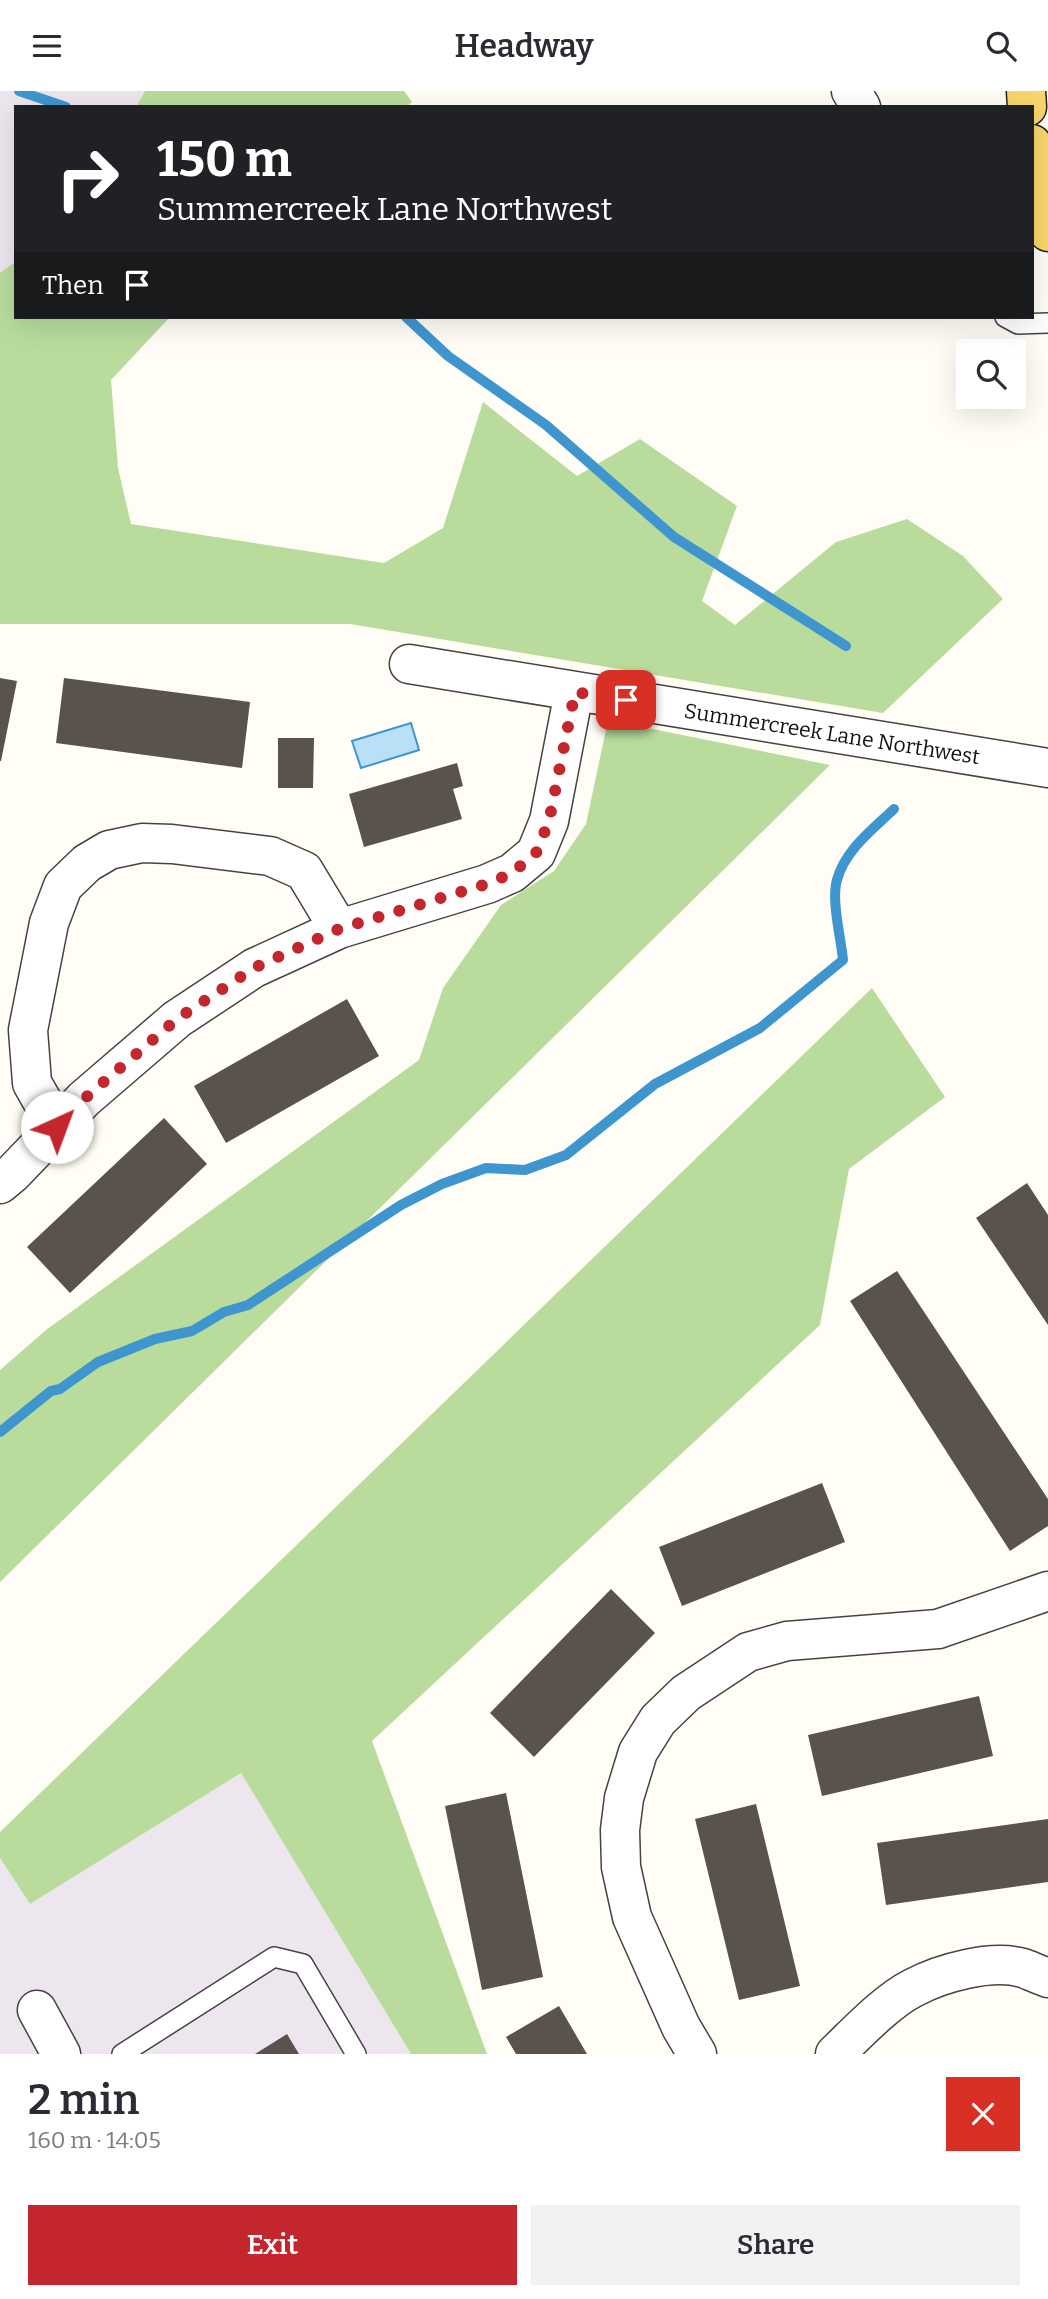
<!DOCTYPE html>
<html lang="en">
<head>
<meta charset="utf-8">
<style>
	:root { --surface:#fff; --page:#f2f2f3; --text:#2b2b33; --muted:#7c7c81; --accent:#c4262e }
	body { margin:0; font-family:Bitter,serif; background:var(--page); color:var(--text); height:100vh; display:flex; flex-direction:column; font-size:26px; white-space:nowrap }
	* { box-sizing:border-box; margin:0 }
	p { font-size:23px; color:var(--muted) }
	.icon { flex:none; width:38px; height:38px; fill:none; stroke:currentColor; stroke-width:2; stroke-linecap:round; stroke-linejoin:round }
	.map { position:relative; height:1963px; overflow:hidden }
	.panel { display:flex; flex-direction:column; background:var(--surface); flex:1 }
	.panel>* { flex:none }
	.guide { position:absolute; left:14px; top:14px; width:1020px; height:214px; border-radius:0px; box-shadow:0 7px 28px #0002; background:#202124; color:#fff; overflow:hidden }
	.buttons { position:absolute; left:956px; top:248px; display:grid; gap:14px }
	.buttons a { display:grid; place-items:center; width:70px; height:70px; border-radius:0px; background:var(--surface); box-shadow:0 7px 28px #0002; font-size:35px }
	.pin { position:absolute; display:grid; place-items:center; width:60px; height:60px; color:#fff; margin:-30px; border-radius:14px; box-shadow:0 4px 10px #0006 }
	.me { position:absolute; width:77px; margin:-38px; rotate:43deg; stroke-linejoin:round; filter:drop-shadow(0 0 5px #0008) }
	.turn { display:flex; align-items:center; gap:24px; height:147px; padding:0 28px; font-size:32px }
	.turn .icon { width:91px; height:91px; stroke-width:2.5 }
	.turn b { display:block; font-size:49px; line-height:60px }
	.then { display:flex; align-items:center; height:66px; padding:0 28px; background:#0003; gap:14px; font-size:26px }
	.round { display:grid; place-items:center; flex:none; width:74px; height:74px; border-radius:0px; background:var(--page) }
	.summary { display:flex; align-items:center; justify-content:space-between; height:119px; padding:0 28px }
	h1 { font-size:42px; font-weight:600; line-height:52px }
	.action { display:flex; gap:14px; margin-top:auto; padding:14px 28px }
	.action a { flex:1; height:80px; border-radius:0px; background:var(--accent); color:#fff; font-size:28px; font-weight:600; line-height:80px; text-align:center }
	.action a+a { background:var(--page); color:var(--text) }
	header { display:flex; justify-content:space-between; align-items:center; height:91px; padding:0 28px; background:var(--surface); font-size:32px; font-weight:600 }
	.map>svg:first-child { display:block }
	.industrial { fill:#eee6ef }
	.forest { fill:#b9dc9c }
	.water { fill:#b9e0f7; stroke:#3f96cf; stroke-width:2 }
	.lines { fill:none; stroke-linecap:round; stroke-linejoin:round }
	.stream { stroke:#3f96cf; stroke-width:10 }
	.building { fill:#5a524d }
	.service-casing { stroke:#444; stroke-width:22 }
	.minor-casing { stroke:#444; stroke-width:41 }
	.primary-casing { stroke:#222; stroke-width:41 }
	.service { stroke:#fff; stroke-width:19 }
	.minor { stroke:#fff; stroke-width:38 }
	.primary { stroke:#f9d66b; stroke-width:38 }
	.route { stroke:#c4262e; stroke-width:12; stroke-dasharray:0 21.6 }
	.labels { text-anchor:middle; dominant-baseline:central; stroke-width:7; stroke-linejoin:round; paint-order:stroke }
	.street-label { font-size:21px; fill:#111; stroke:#fff }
</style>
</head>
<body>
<header><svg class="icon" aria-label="menu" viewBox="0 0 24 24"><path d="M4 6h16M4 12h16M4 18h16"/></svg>Headway<svg class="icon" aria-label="search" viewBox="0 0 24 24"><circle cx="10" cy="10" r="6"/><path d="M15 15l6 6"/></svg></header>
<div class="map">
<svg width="1048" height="1963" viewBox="0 0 1048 1963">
	<rect width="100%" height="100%" fill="#fffdf5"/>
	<path class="industrial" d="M0,0h145l-9,16h-120v154l-16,12z
		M241,1682l170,281h-411v-196l30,46z"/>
	<path class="forest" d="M145,0h259l8,11 -6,5h-270z
		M16,170v56h154l-59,63 7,88 13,56 253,39 59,-35 40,-126 94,74 63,-37 97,67 -35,95 33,24 101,-83 71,-23 56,37 40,43 -120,114 -533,-89h-350v-351z
		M608,629l222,45 -830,817v-212l46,-40 373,-270 24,-72 58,-83 53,-34 32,-47z
		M872,897l73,109 -96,72 -29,156 -448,416 115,313h-76l-170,-281 -211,131 -30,-46v-26z"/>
	<path class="water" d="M411,632l8,27 -58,18 -9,-27z"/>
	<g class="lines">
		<path class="stream" d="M19,0l47,16
			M406,226l42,39 98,69 128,112 172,109
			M0,1341l51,-41 9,-2 38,-27 57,-23 37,-8 32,-19 24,-7 153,-100 41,-21 44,-16 39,2 41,-15 89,-71 105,-56 83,-68c-2,-22 -12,-60 -6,-80 8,-30 36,-51 57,-71"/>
	</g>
	<path class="building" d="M0,587l17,3 -16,80h-1z
		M64,587l186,24 -8,66 -186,-25z
		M278,647h36l-1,50h-35z
		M457,672l6,23 -10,3 9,30 -98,28 -15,-53z
		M347,908l32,57 -153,87 -32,-57z
		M164,1027l43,46 -137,129 -43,-46z
		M1027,1092l21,32v110l-72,-107z
		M897,1180l151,228v27l-38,25 -160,-250z
		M822,1392l23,59 -163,64 -23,-59z
		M611,1498l44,44 -121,124 -44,-44z
		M979,1605l14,60 -171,40 -14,-61z
		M506,1702l37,184 -61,13 -37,-184z
		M756,1713l44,182 -61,14 -44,-181z
		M1048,1728v63l-162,23 -9,-62z
		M559,1915l28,48h-71l-10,-17z
		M287,1943l12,20h-44z"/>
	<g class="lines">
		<defs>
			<path id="service" d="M1005,226l13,7 30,-1
				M122,1963l152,-97 29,7 53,90"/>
			<path id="minor" d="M851,0l10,16
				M409,573l639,104
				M57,1036l-25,-44 -4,-53 21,-107 14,-37 24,-23 22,-13 33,-7 30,1 98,12 34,15 35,58
				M0,1093l12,-10 72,-75 93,-80 77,-51 85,-39 148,-45 25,-11 24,-20 13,-32 25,-129
				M37,1919l24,44
				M697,1963l-16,-27 -49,-110 -11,-50 -1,-37 4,-32 14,-46 20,-32 28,-27 62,-41 39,-11 151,-12 110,-38
				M835,1963c22,-21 52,-53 78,-66 28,-15 78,-29 110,-20 8,3 17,7 25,10"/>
			<path id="primary" d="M1026,0l1,16
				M1032,53l16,88"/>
		</defs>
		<use href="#service" class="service-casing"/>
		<use href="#minor" class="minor-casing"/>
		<use href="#primary" class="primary-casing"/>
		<use href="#service" class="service"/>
		<use href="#minor" class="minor"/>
		<use href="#primary" class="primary"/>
	</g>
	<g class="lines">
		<path class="route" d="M57,1036l27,-28 93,-80 77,-51 85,-39 148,-45 25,-11 24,-20 13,-32 26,-129 51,8"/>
	</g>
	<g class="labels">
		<g class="street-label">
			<text transform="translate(832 643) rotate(9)">Summercreek Lane Northwest</text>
		</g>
	</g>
</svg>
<div class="buttons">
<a><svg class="icon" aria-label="search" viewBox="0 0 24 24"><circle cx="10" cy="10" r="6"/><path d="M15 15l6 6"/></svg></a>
</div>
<div class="pin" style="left:626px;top:609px;background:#d93025"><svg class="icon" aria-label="arrive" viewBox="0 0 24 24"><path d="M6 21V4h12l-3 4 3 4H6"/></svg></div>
<svg class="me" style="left:57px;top:1036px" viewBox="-20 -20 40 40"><circle r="19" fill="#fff"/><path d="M0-13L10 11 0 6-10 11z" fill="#c4262e"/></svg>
<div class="guide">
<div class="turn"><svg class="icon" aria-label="right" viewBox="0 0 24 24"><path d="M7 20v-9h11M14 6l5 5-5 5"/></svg><div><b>150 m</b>Summercreek Lane Northwest</div></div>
<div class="then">Then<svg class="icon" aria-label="arrive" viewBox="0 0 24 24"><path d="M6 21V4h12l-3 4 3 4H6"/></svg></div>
</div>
</div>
<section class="panel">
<div class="summary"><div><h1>2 min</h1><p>160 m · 14:05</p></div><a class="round" style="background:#d93025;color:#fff"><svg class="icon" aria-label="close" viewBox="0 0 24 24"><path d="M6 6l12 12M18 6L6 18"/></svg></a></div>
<div class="action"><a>Exit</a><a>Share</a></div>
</section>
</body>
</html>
